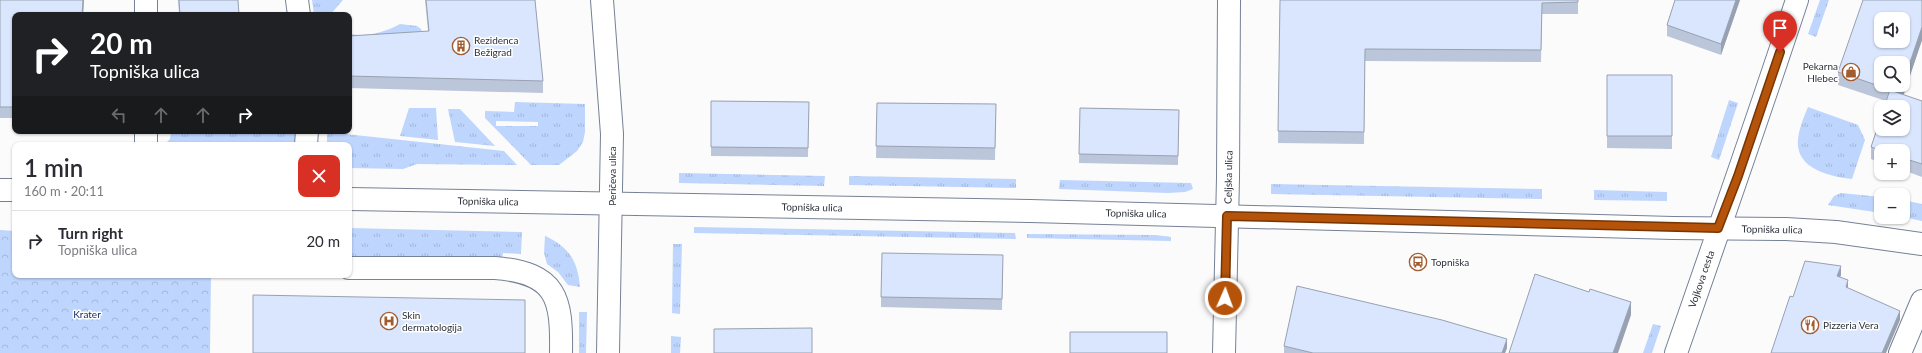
<!DOCTYPE html>
<html lang="en">
<head>
<meta charset="utf-8">
<style>
	:root { --surface:#fff; --page:#f7f7f7; --text:#2b2b33; --muted:#7c7c81; --line:#e1e1e2 }
	body { margin:0; font-family:Lato,sans-serif; background:var(--page); color:var(--text); height:100vh; display:flex; flex-direction:column; font-size:15px; white-space:nowrap }
	* { box-sizing:border-box; margin:0 }
	p { font-size:13px; color:var(--muted) }
	.icon { flex:none; width:22px; height:22px; fill:none; stroke:currentColor; stroke-width:2; stroke-linecap:round; stroke-linejoin:round }
	.map { position:relative; flex:1; overflow:hidden }
	.details { position:absolute; left:12px; top:142px; width:340px; height:136px; display:flex; flex-direction:column; background:var(--surface); border-radius:8px; box-shadow:0 1px 3px #0004 }
	.details>* { flex:none }
	.banner { position:absolute; left:12px; top:12px; width:340px; height:122px; border-radius:8px; box-shadow:0 1px 3px #0004; background:#202124; color:#fff; overflow:hidden }
	.controls { position:absolute; left:1874px; top:12px; display:grid; gap:8px }
	.controls a { display:grid; place-items:center; width:36px; height:36px; border-radius:8px; background:var(--surface); box-shadow:0 1px 3px #0004; font-size:20px }
	.pin { position:absolute; display:grid; place-items:center; width:34px; height:34px; color:#fff; margin:-41px -17px; border-radius:50% 50% 50% 0; rotate:-45deg; box-shadow:0 0 4px #0007 }
	.pin .icon { rotate:45deg }
	.me { position:absolute; width:44px; margin:-22px; rotate:2deg; stroke-linejoin:round; filter:drop-shadow(0 0 3px #0008) }
	.turn { display:flex; align-items:center; gap:14px; height:84px; padding:0 12px; font-size:18px }
	.turn .icon { width:52px; height:52px; stroke-width:2.5 }
	.turn b { display:block; font-size:28px; line-height:34px }
	.lanes { display:flex; align-items:center; height:38px; padding:0 12px; background:#0003; justify-content:center; gap:20px; direction:ltr }
	.lanes .off { opacity:.35 }
	.round { display:grid; place-items:center; flex:none; width:42px; height:42px; border-radius:8px; background:var(--page) }
	.headline { display:flex; align-items:center; justify-content:space-between; height:68px; padding:0 12px }
	h1 { font-size:24px; font-weight:600; line-height:30px }
	ul { padding:0; list-style:none }
	li { display:flex; align-items:center; gap:12px; height:60px; padding:0 12px; border-top:1px solid var(--line) }
	li div { flex:1 }
	li b { display:block; font-size:15px }
	li em { font-style:normal }
	.map>svg:first-child { display:block }
	.grass { fill:url(#grass-tufts); fill-rule:evenodd }
	.forest { fill:url(#forest-crowns) }
	.lines { fill:none; stroke-linecap:round; stroke-linejoin:round }
	.minor-casing { stroke:#758196; stroke-width:24 }
	.major-casing { stroke:#758196; stroke-width:24 }
	.minor { stroke:#fff; stroke-width:22 }
	.major { stroke:#fff; stroke-width:22 }
	.wall { fill:#bbc6da }
	.shaded-wall { fill:#98a1b1 }
	.building { fill:#d9e6fd; stroke:#98a1b1; fill-rule:evenodd }
	.route-casing { stroke:#753606; stroke-width:10 }
	.route { stroke:#b45309; stroke-width:7 }
	.labels { text-anchor:middle; dominant-baseline:central; stroke-width:3; stroke-linejoin:round; paint-order:stroke }
	.poi-label { font-size:10px; fill:#2c313a; stroke:#fff; text-anchor:start }
	.street-label { font-size:10px; fill:#2c313a; stroke:#fff }
	.park-label { font-size:10px; fill:#102e68; stroke:#fff }
</style>
</head>
<body>
<div class="map">
<svg width="1922" height="353" viewBox="0 0 1922 353">
	<defs>
		<pattern id="grass-tufts" width="24" height="20" patternUnits="userSpaceOnUse"><rect width="24" height="20" fill="#bed5fd"/><path d="M3 7l-1-3M5 7V3M7 7l1-3M15 17l-1-3M17 17v-4M19 17l1-3" fill="none" stroke="#a3b7da"/></pattern>
		<pattern id="forest-crowns" width="20" height="18" patternUnits="userSpaceOnUse"><rect width="20" height="18" fill="#bed5fd"/><path d="M2 6a3 3 0 1 1 6 0M12 15a3 3 0 1 1 6 0" fill="none" stroke="#a3b7da"/></pattern>
	</defs>
	<rect width="100%" height="100%" fill="#fbfbfb"/>
	<path class="grass" d="M312,0h31l-13,15h-16z
		M1820,0h9l-13,37 -8,-3z
		M400,24l17,2 4,3 2,6 -74,13v-14c19,3 34,-1 51,-10z
		M1729,100l9,3 -19,57 -8,-3z
		M515,102l70,2v28l-2,10 -6,9 -18,14h-28l-46,-47v-7l29,1zM496,121l42,1v4h-42z
		M1808,107l50,18 7,15 -13,39c-19,-2 -52,-9 -54,-33 -1,-13 5,-27 10,-39z
		M409,108h27l2,32 -38,-4z
		M448,109h12l35,37 -40,-4z
		M171,131h124v14h-131l6,-6z
		M327,132l177,19 13,14 -100,-1 -14,5 -54,-1v-23h-22z
		M679,173l146,3 -1,10 -145,-3z
		M849,176l167,3v9l-167,-3z
		M1060,180l131,3 2,6 -8,3 -17,1 -109,-4z
		M1271,184l271,5v10l-271,-5z
		M1594,190l73,2v9l-73,-1z
		M1841,193l40,4v16l-53,-8 6,-9z
		M1903,200l19,4v17l-19,-4z
		M694,227l321,6 1,6 -322,-6z
		M349,228l173,4 -1,22 -18,-1 -1,6 -153,-3z
		M1027,234l129,1 15,2v4l-144,-3z
		M545,236c24,11 33,25 35,51l-12,-2 -10,-13 -11,-8 -3,-11z
		M673,244h9l-2,70 -8,-1z
		M579,312h8l-1,41h-7z
		M1653,324l8,2 -9,27h-9z
		M671,336l10,1 -1,16h-9z"/>
	<path class="forest" d="M0,230l15,1v44h196l-1,78h-210z"/>
	<g class="lines">
		<defs>
			<path id="minor" d="M297,0l2,15
				M602,0l10,134 -4,219
				M146,15v-15
				M146,145v-14
				M306,145l1,-14
				M349,268h146c62,5 67,30 66,85
				M1224,353l4,-175 1,-178
				M1676,353c41,-118 82,-235 121,-353
				M1900,353l22,-52"/>
			<path id="major" d="M0,190h15
				M349,199l681,12 643,17 113,1 50,3 86,12"/>
		</defs>
		<use href="#minor" class="minor-casing"/>
		<use href="#major" class="major-casing"/>
		<use href="#minor" class="minor"/>
		<use href="#major" class="major"/>
	</g>
	<path class="wall" d="M0,0h84l-1,15h-68v103h-15z
		M178,0h60l1,15h-60z
		M425,0h110l8,81v12l-194,-5v-52l79,-5z
		M1280,0h298v14h-36l-1,48 -176,-1 -1,83 -86,-1z
		M1675,0h65l-19,55 -54,-19v-11z
		M1922,0v40l-19,55 19,6v76l-19,-7v-19h-22v12l-10,-4v-12l15,-46 -48,-16v-13z
		M1607,75h65v74l-65,-1z
		M711,101l98,1 -1,55 -97,-1z
		M877,103l119,1 -1,56 -119,-2z
		M1080,108l99,2 -1,55 -99,-2z
		M1003,266l-1,44 -121,-3v-10z
		M1284,346l223,2 -2,5h-221z"/>
	<path class="shaded-wall" d="M83,0h1l-1,15h-1z
		M1736,0h4l-19,55v-11z
		M1922,27v13l-22,66v-13l2,-8h1v-2z
		M1841,266v9l-4,10v-9z
		M1848,280v9l-2,-2z
		M1631,302v13l-13,38h-5z
		M1900,311v9l-14,33h-4z
		M1507,339v9l-2,5h-3z"/>
	<path class="building" d="M0,0h83l-1,15h-67v92h-15z
		M179,0h59l1,15h-59z
		M426,0h109l8,81 -194,-5v-40l80,-5z
		M1280,0h298v2l-36,1 -1,47 -176,-1 -1,83 -86,-1z
		M1675,0h61l-15,44 -54,-19z
		M1863,0h59v27l-19,56v-20h-22v22h21l-2,8 -62,-21zM1881,19h22v22h-22z
		M1607,75h65v61h-65z
		M1890,90l32,11v63l-19,-6v-7h-21l-11,-4 10,-30v12h22v-22h-19z
		M711,101l98,1 -1,46 -97,-1z
		M877,103l119,1 -1,44 -119,-2z
		M1080,108l99,2 -1,46 -99,-2z
		M882,253l121,2 -1,44 -121,-2z
		M1805,261l36,5 -4,10 11,4 -2,7 54,24 -18,42h-111l19,-57 3,1z
		M1535,274l54,18 1,-3 41,13 -18,51h-104z
		M1297,286l145,34 65,19 -5,14h-189l-29,-7z
		M253,295l272,5v53h-272z
		M812,328v25h-98v-24z
		M1070,332h97v21h-97z"/>
	<g class="lines">
		<defs>
			<path id="route" d="M1225,298l2,-82 491,12 20,-52 42,-124"/>
		</defs>
		<use href="#route" class="route-casing"/>
		<use href="#route" class="route"/>
	</g>
	<defs>
		<symbol id="building-ring" viewBox="-11 -11 22 22"><circle r="9.5" fill="#fff" stroke="#a15c2f" stroke-width="1.5"/><path d="M-4-6H4V6H1V3H-1V6H-4ZM-2.5-4.3h1.7v1.8h-1.7ZM.8-4.3h1.7v1.8H.8ZM-2.5-1h1.7V.8h-1.7ZM.8-1h1.7V.8H.8Z" fill="#a15c2f"/></symbol>
		<symbol id="shop-ring" viewBox="-11 -11 22 22"><circle r="9.5" fill="#fff" stroke="#a15c2f" stroke-width="1.5"/><path d="M-5-2.5h2.3a2.7 3.5 0 0 1 5.4 0H5L5.5 6h-11ZM-1.5-2.5h3a1.5 2.3 0 0 0-3 0Z" fill="#a15c2f"/></symbol>
		<symbol id="bus-ring" viewBox="-11 -11 22 22"><circle r="9.5" fill="#fff" stroke="#a15c2f" stroke-width="1.5"/><path d="M-5-6H5V4H4V6H2V4H-2V6H-4V4H-5ZM-3.5-4V0h7V-4ZM-3.5 1.2v1.5H-2V1.2ZM2 1.2v1.5H3.5V1.2Z" fill="#a15c2f"/></symbol>
		<symbol id="hospital-ring" viewBox="-11 -11 22 22"><circle r="9.5" fill="#fff" stroke="#a15c2f" stroke-width="1.5"/><path d="M-5-5h3v3.5h4V-5h3V5h-3V1.5h-4V5h-3Z" fill="#a15c2f"/></symbol>
		<symbol id="restaurant-ring" viewBox="-11 -11 22 22"><circle r="9.5" fill="#fff" stroke="#a15c2f" stroke-width="1.5"/><path d="M-5-6h1v4h1v-4h1v4h1v-4h1v5L-1.5 .5V6h-2V.5L-5-1ZM5-6V6H3V1.5H1.5Q1.5-4 5-6Z" fill="#a15c2f"/></symbol>
	</defs>
	<g fill-rule="evenodd">
		<use href="#building-ring" x="451" y="36" width="20" height="20"/>
		<use href="#shop-ring" x="1841" y="62" width="20" height="20"/>
		<use href="#bus-ring" x="1408" y="252" width="20" height="20"/>
		<use href="#hospital-ring" x="379" y="311" width="20" height="20"/>
		<use href="#restaurant-ring" x="1800" y="315" width="20" height="20"/>
	</g>
	<g class="labels">
		<g class="poi-label">
			<text x="474" y="40">Rezidenca<tspan x="474" dy="12">Bežigrad</tspan></text>
			<text x="1838" y="66" text-anchor="end">Pekarna<tspan x="1838" dy="12">Hlebec</tspan></text>
			<text x="1431" y="262">Topniška</text>
			<text x="402" y="315">Skin<tspan x="402" dy="12">dermatologija</tspan></text>
			<text x="1823" y="325">Pizzeria Vera</text>
		</g>
		<g class="street-label">
			<text transform="translate(612 176) rotate(-90)">Peričeva ulica</text>
			<text transform="translate(1228 177) rotate(-89)">Celjska ulica</text>
			<text transform="translate(488 201) rotate(1)">Topniška ulica</text>
			<text transform="translate(812 207) rotate(1)">Topniška ulica</text>
			<text transform="translate(1136 213) rotate(1)">Topniška ulica</text>
			<text transform="translate(1772 229) rotate(1)">Topniška ulica</text>
			<text transform="translate(1701 279) rotate(-71)">Vojkova cesta</text>
		</g>
		<g class="park-label">
			<text x="87" y="314">Krater</text>
		</g>
	</g>
</svg>
<div class="controls">
<a><svg class="icon" aria-label="sound" viewBox="0 0 24 24"><path d="M4 9h4l5-4v14l-5-4H4zM17 9q2 3 0 6"/></svg></a>
<a><svg class="icon" aria-label="search" viewBox="0 0 24 24"><circle cx="10" cy="10" r="6"/><path d="M15 15l6 6"/></svg></a>
<a><svg class="icon" aria-label="layers" viewBox="0 0 24 24"><path d="M12 4l9 5-9 5-9-5zM3 14l9 5 9-5"/></svg></a>
<a>+</a>
<a>−</a>
</div>
<div class="pin" style="left:1780px;top:52px;background:#d93025"><svg class="icon" aria-label="arrive" viewBox="0 0 24 24"><path d="M6 21V4h12l-3 4 3 4H6"/></svg></div>
<svg class="me" style="left:1225px;top:298px" viewBox="-20 -20 40 40"><circle r="17" fill="#b45309" stroke="#fff" stroke-width="3"/><path d="M0-11L8 9 0 5-8 9z" fill="#fff"/></svg>
<div class="banner">
<div class="turn"><svg class="icon" aria-label="right" viewBox="0 0 24 24"><path d="M7 20v-9h11M14 6l5 5-5 5"/></svg><div><b>20 m</b>Topniška ulica</div></div>
<div class="lanes"><svg class="icon off" aria-label="left" viewBox="0 0 24 24"><path d="M17 20v-9H6M10 6l-5 5 5 5"/></svg><svg class="icon off" aria-label="ahead" viewBox="0 0 24 24"><path d="M12 20V5M6 11l6-6 6 6"/></svg><svg class="icon off" aria-label="ahead" viewBox="0 0 24 24"><path d="M12 20V5M6 11l6-6 6 6"/></svg><svg class="icon" aria-label="right" viewBox="0 0 24 24"><path d="M7 20v-9h11M14 6l5 5-5 5"/></svg></div>
</div>
<section class="details">
<div class="headline"><div><h1>1 min</h1><p>160 m · 20:11</p></div><a class="round" style="background:#d93025;color:#fff"><svg class="icon" aria-label="close" viewBox="0 0 24 24"><path d="M6 6l12 12M18 6L6 18"/></svg></a></div>
<ul>
<li><svg class="icon" aria-label="right" viewBox="0 0 24 24"><path d="M7 20v-9h11M14 6l5 5-5 5"/></svg><div><b>Turn right</b><p>Topniška ulica</p></div><em>20 m</em></li>
</ul>
</section>
</div>
</body>
</html>
